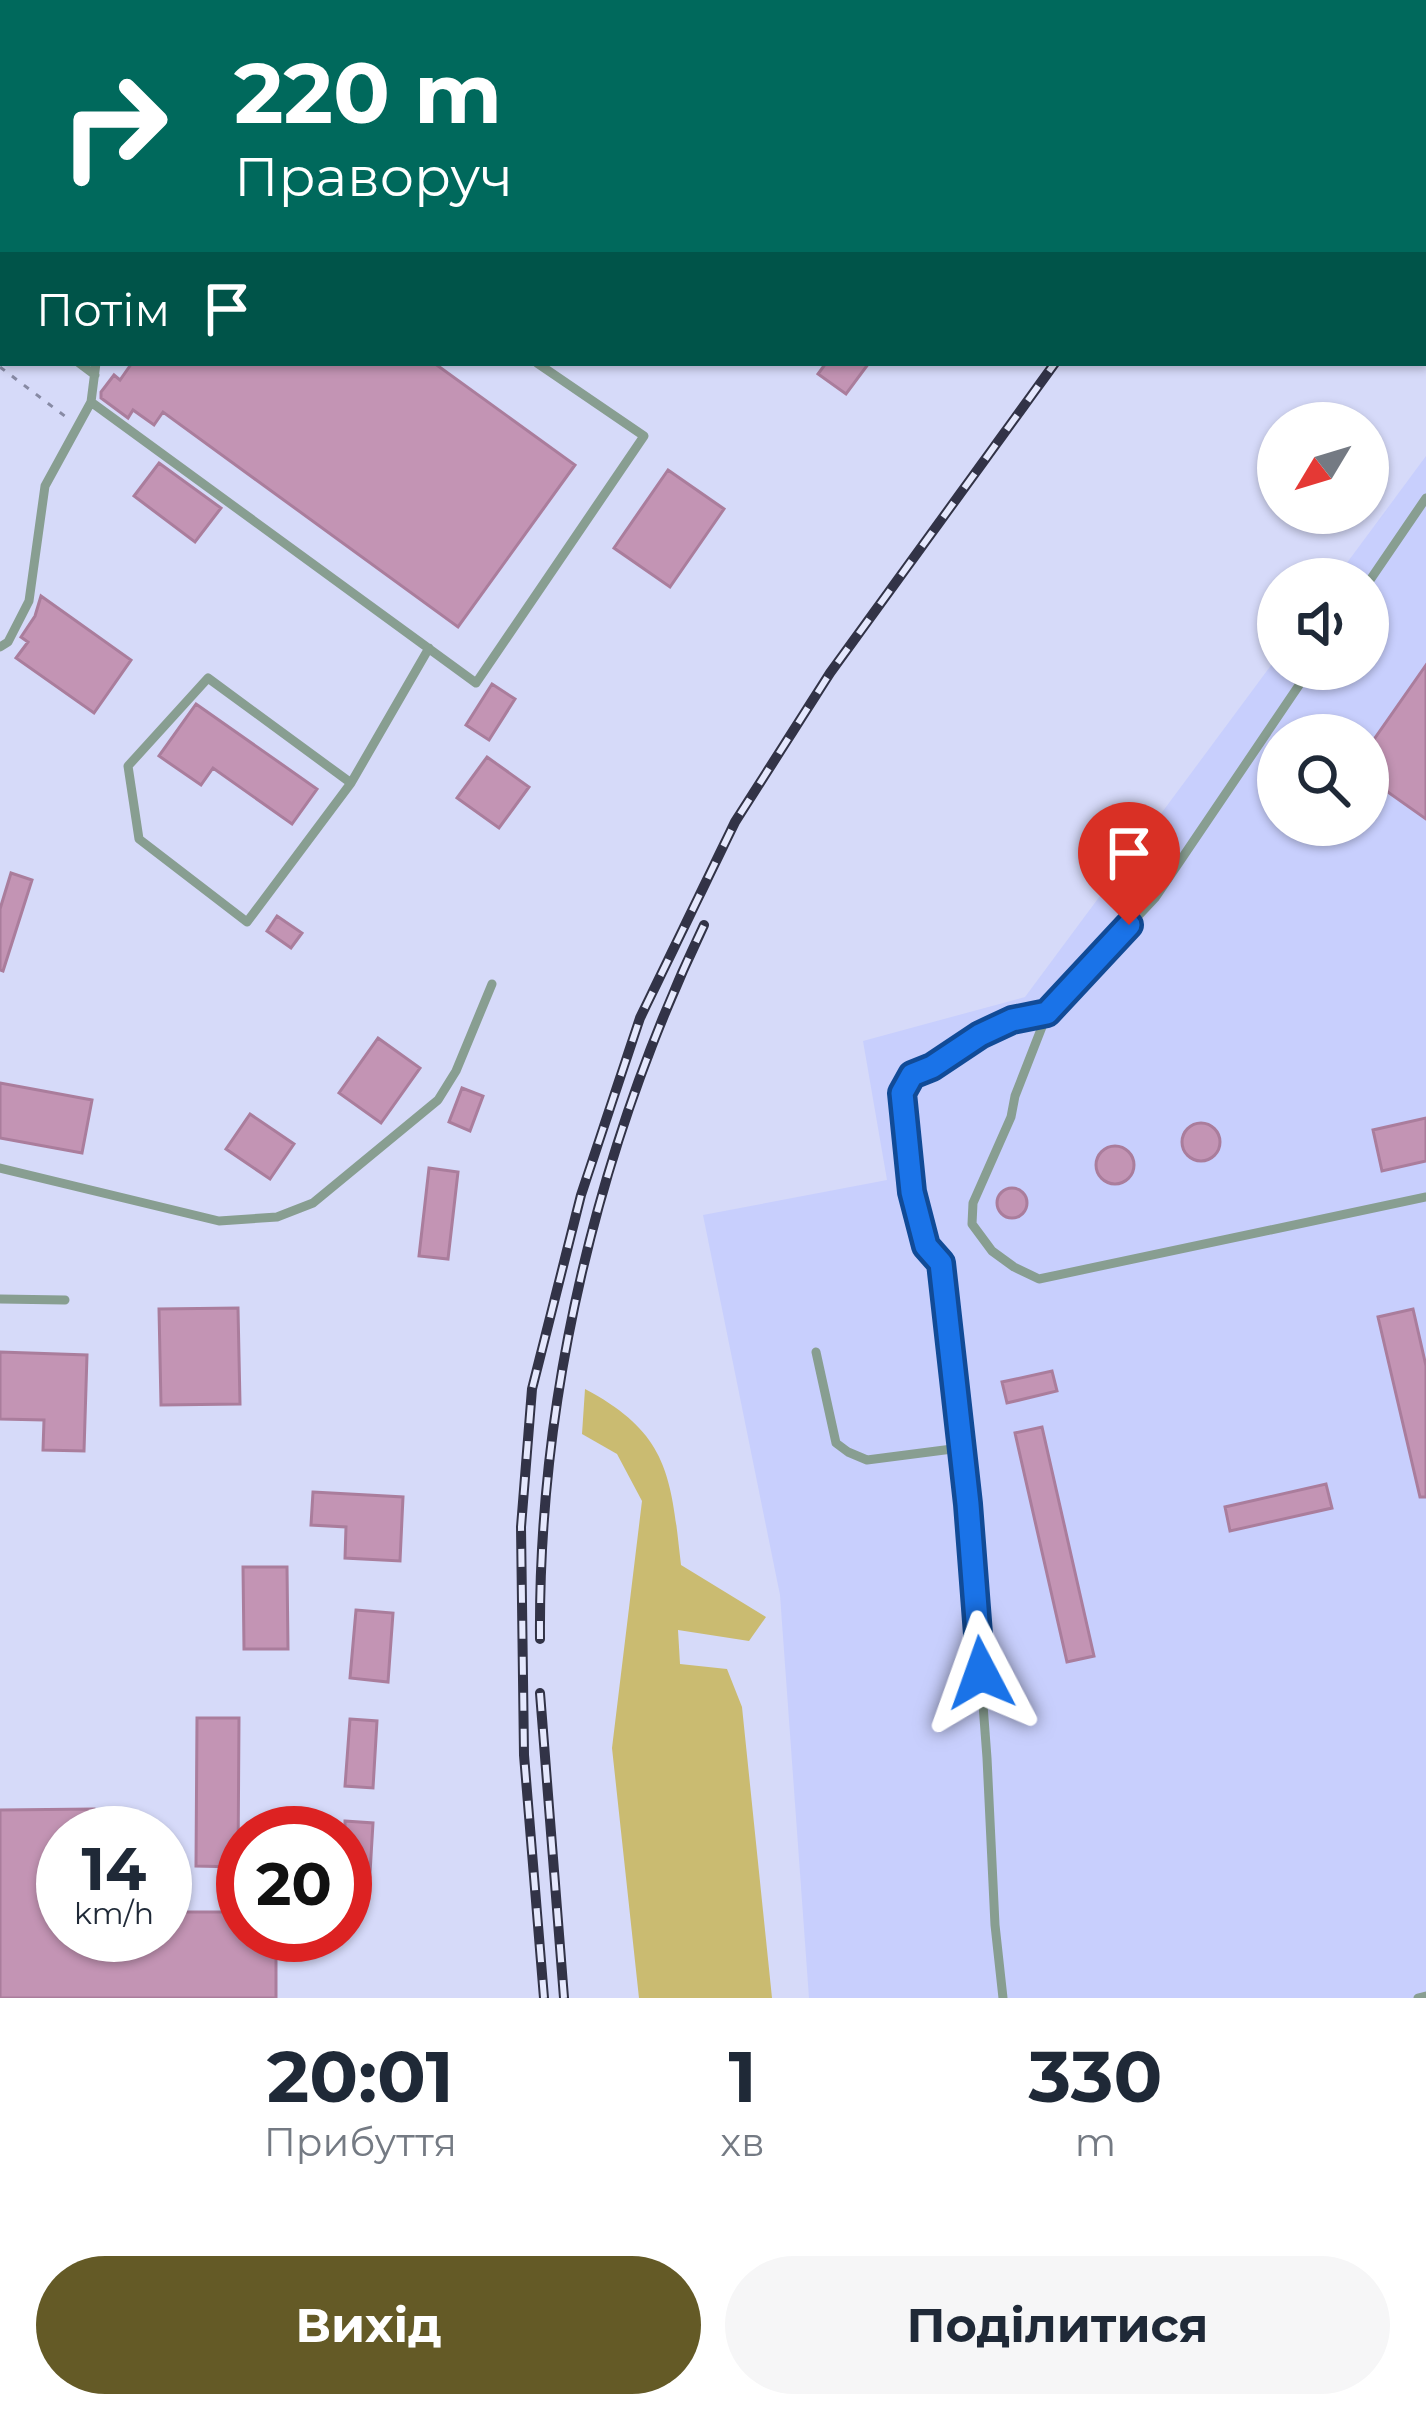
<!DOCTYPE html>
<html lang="uk">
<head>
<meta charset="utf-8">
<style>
	:root { --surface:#fff; --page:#f6f6f7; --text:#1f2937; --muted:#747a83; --accent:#645a26 }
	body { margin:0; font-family:Montserrat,sans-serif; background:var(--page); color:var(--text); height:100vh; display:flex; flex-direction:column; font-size:45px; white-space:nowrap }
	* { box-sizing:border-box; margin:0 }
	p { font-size:39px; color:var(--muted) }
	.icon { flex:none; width:66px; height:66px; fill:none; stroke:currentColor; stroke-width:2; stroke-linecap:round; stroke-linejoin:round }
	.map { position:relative; height:1998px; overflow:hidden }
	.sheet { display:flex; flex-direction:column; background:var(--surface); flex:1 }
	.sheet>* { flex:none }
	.top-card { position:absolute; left:0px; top:0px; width:1428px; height:366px; box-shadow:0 3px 9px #0004; background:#00695c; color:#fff; overflow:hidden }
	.needle { width:78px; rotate:232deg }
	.tools { position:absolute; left:1257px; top:402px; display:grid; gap:24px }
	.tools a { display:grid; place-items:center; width:132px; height:132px; border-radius:50%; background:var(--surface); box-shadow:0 3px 9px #0004; font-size:60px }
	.speed { position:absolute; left:36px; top:1806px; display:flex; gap:24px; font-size:60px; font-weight:700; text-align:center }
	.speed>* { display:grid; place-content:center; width:156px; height:156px; border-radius:50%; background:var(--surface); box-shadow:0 3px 9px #0004; line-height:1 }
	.speed small { font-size:30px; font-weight:400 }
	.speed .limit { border:18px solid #d22; background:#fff; color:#111 }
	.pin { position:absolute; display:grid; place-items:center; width:102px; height:102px; color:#fff; margin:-123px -51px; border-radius:50% 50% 50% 0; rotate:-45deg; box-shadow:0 0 12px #0007 }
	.pin .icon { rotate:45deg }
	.me { position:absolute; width:132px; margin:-66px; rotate:356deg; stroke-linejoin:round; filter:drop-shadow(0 0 9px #0008) }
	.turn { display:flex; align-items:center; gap:42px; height:252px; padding:0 36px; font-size:54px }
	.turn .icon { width:156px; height:156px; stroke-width:2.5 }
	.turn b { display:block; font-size:84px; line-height:102px }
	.then { display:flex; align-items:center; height:114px; padding:0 36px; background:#0003; gap:24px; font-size:45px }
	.eta { display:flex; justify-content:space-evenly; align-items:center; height:204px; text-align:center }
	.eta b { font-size:72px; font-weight:700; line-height:84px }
	.action { display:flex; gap:24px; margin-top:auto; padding:24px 36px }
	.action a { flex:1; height:138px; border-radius:72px; background:var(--accent); color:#fff; font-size:48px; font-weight:700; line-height:138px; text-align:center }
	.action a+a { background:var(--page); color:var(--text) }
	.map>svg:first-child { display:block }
	.built { fill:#c8cffd; fill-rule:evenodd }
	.green { fill:#cabb71 }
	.building { fill:#c394b4; stroke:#aa7d9c; stroke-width:3 }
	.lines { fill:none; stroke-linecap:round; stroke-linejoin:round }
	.path { stroke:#878aa4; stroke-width:3; stroke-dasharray:6 9; stroke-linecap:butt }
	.lane { stroke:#889e91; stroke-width:9 }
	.primary { stroke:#416953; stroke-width:27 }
	.rail-casing { stroke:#323347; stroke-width:10 }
	.rail { stroke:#e5e8fd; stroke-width:6; stroke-dasharray:18; stroke-linecap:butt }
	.route-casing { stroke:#114b97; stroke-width:30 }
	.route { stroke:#1a73e8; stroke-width:21 }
</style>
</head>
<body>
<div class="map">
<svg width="1426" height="1998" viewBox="0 0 1426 1998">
	<rect width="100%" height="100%" fill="#d6daf9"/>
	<path class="built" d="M1426,456v1542h-617l-29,-403 -77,-380 184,-35 -24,-139 162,-44 253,-341v13h90v-90h-33zM1278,735h90v90h-90z"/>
	<path class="green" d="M585,1389c85,45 86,89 96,176l85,52 -17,24 -71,-11 2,34 47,5 15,38 30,291h-133l-27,-250 30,-247 -25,-47 -35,-20z"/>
	<path class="building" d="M132,363h302l141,102 -117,162 -295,-215 -9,13 -21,-15 -5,8 -27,-20v-6l13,-17 6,5z
		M826,363h43l-23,31 -28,-20z
		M159,463l62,45 -26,34 -61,-46z
		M668,470l56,39 -54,78 -56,-39z
		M41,596l90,64 -37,53 -78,-55 12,-16 -7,-5 14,-21z
		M1426,665v154l-58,-41v-30z
		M492,684l23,15 -26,41 -23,-15z
		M196,704l121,85 -25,35 -79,-56 -12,17 -42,-29z
		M487,757l42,30 -30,41 -42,-30z
		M11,873l21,7 -29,91 -3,-1v-61z
		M277,916l25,17 -11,15 -24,-17z
		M378,1038l42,30 -39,55 -42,-30z
		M0,1083l92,17 -10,53 -82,-15z
		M462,1088l21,8 -13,35 -21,-9z
		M250,1114l44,30 -24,35 -44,-30z
		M1426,1118v43l-44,10 -9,-41z
		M1182 1142a19 19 0 1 1 38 0a19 19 0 1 1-38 0Z
		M1096 1165a19 19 0 1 1 38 0a19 19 0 1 1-38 0Z
		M429,1168l29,4 -10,87 -29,-3z
		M997 1203a15 15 0 1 1 30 0a15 15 0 1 1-30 0Z
		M238,1308l2,96 -79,1 -2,-96z
		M1413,1309l13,57v131h-6l-42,-180z
		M0,1352l87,3 -3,96 -41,-1 1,-30 -44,-1z
		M1052,1371l5,20 -50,12 -5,-21z
		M1042,1427l52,229 -27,6 -52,-229z
		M1326,1484l6,24 -102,23 -5,-24z
		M313,1492l90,5 -3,64 -55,-3 1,-31 -35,-2z
		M243,1567h44l1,82h-44z
		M356,1610l37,3 -5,69 -38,-4z
		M197,1718h42l-1,149 -42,-1z
		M350,1719l27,2 -4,67 -28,-2z
		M94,1809v24h-31v102h102v-23h78v23h33v63h-276v-188z
		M345,1821l28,2 -4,67 -24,-2z"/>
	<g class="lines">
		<path class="path" d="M67,3l2,-3
			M1425,80l1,-1
			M0,109l3,-4
			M1425,199l1,-1
			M1425,299l1,-1
			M0,367l66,50"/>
		<path class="lane" d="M144,3l1,-3
			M416,3l2,-3
			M79,363l16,12
			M96,363l-5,39 385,281 168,-247 -107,-73
			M1368,583l58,-85
			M0,647l8,-5 21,-41 16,-115 46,-84
			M351,783l-104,139 -108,-83 -11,-73 80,-88 143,105 78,-135
			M1047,1014l-32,82 -4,21 -38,86 -1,21 20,27 22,16 25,12 387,-82
			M0,1168l219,53 58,-4 36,-14 125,-103 18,-29 36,-87
			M0,1299l65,1
			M816,1352l20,91 12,9 19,8 93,-12
			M1003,1998l-8,-73 -8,-167 -19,-254 -27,-241 -15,-17 -14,-54 -10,-99 10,-18 20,-8 48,-32 33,-15 34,-7 108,-115 155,-229
			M1418,1998l8,-2"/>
		<path class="primary" d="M17,3l2,-3
			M0,29l3,-4"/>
		<defs>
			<path id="rail" d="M1328,3l3,-3
				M540,1639c-2,-245 59,-494 164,-714
				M540,1693l24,305
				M544,1998l-20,-243 -3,-228 11,-138 49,-194 59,-177 95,-196 95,-149 225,-310"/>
		</defs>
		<use href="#rail" class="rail-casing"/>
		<use href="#rail" class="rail"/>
	</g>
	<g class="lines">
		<defs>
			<path id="route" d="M981,1673l-13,-169 -27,-241 -15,-17 -14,-54 -10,-99 10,-18 20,-8 48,-32 32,-15 35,-7 82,-88"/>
		</defs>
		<use href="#route" class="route-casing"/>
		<use href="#route" class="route"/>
	</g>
</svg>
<div class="tools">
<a><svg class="needle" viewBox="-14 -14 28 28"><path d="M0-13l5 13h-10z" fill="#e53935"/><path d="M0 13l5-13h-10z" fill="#747a83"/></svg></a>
<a><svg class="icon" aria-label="sound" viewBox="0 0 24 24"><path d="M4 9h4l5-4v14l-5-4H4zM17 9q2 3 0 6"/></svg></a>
<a><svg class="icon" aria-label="search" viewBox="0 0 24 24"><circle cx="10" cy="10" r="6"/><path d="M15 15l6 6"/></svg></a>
</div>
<div class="speed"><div>14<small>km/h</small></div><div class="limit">20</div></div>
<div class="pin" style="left:1129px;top:925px;background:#d93025"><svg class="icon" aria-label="arrive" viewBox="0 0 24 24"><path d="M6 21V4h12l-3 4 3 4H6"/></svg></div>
<svg class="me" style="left:981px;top:1673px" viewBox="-20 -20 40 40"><path d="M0-17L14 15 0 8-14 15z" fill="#1a73e8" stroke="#fff" stroke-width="4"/></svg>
<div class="top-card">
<div class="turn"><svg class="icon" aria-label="right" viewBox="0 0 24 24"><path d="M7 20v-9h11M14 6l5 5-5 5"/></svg><div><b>220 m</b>Праворуч</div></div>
<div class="then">Потім<svg class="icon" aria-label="arrive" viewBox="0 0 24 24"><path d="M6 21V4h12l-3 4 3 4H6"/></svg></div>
</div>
</div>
<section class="sheet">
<div class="eta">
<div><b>20:01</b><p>Прибуття</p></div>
<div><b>1</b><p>хв</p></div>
<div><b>330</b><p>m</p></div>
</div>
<div class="action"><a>Вихід</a><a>Поділитися</a></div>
</section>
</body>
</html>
